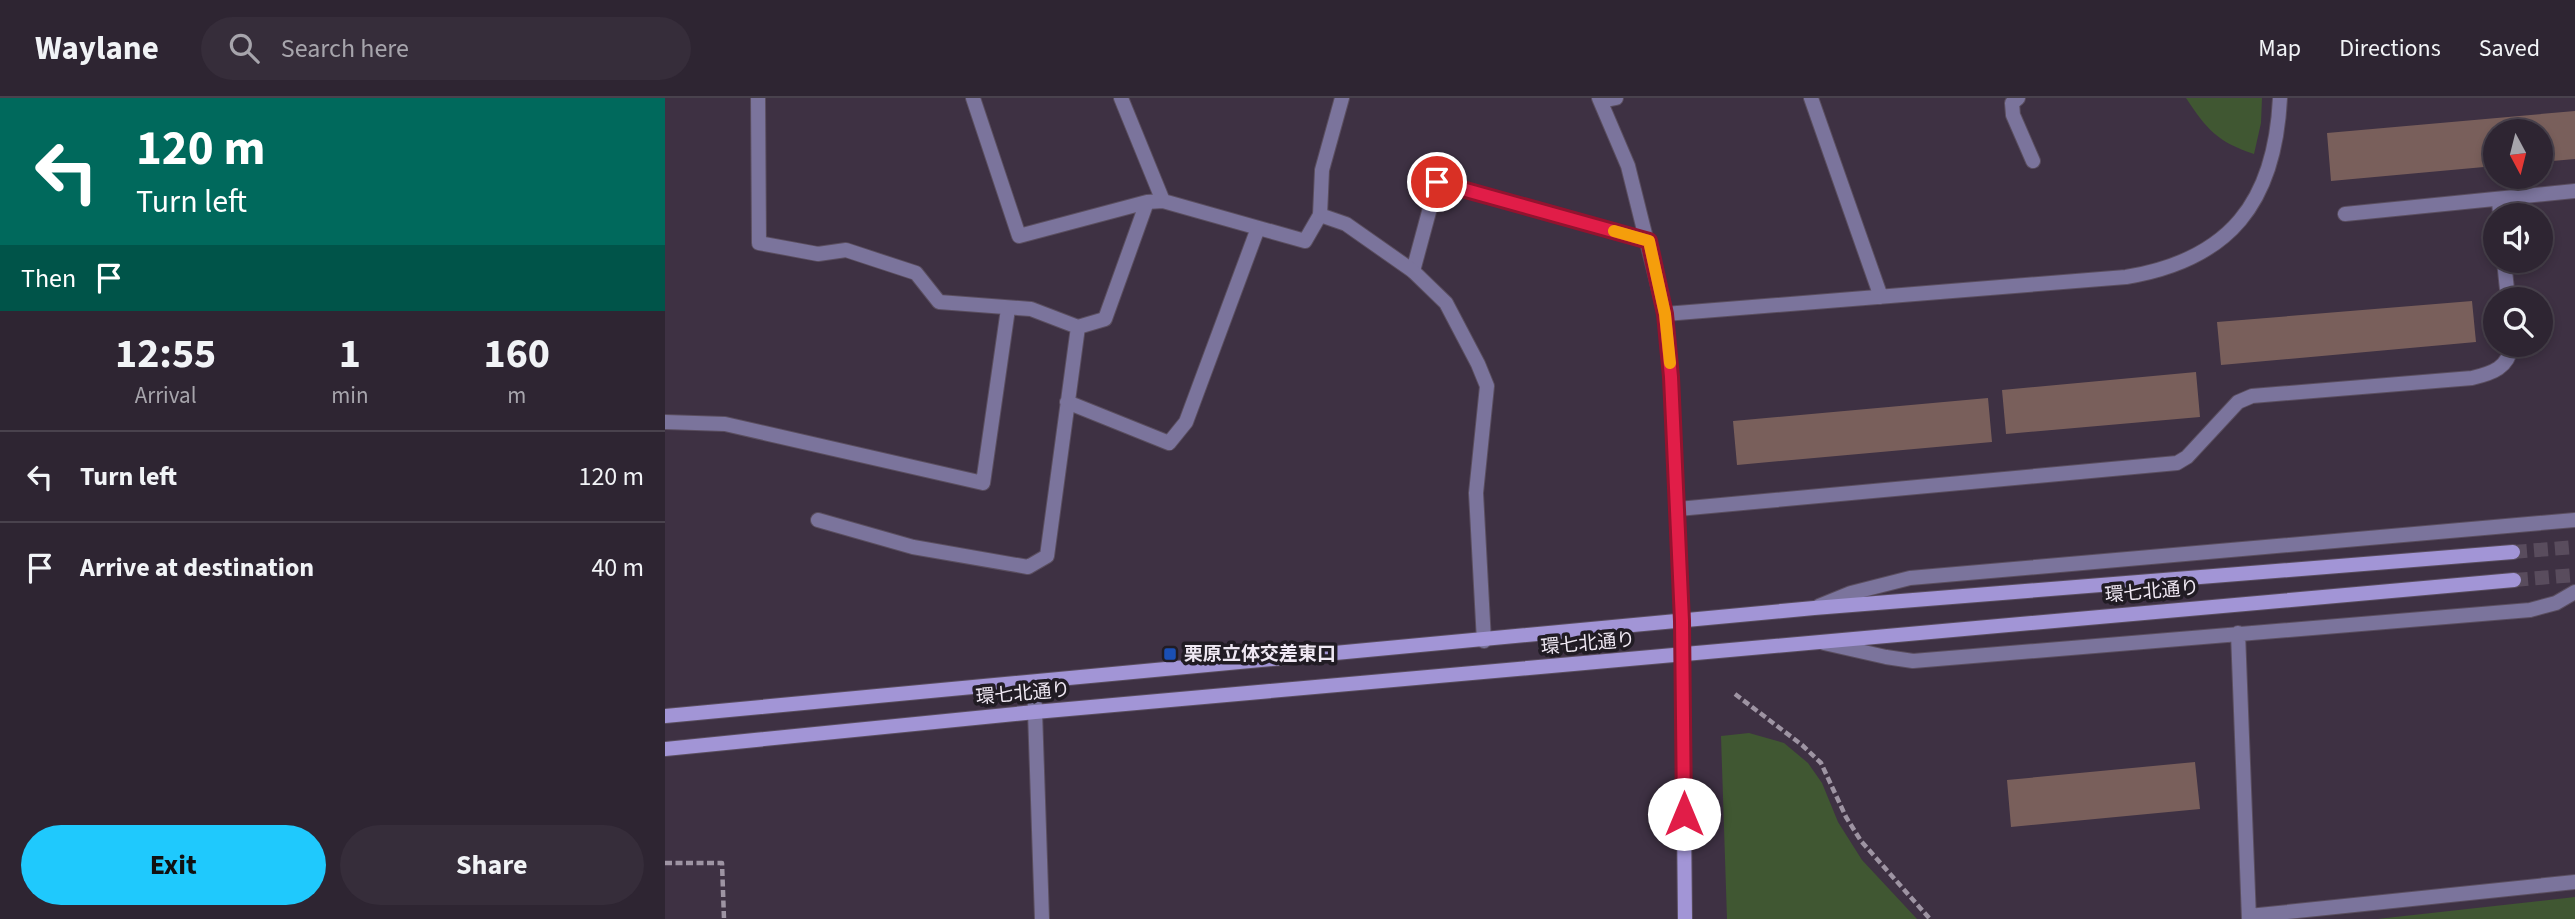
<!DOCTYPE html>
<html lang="en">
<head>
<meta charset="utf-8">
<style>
	:root { --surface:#2e2532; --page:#362d3a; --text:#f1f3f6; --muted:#a7a5ac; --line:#49424d; --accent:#1fc9fd }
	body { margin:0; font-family:"Source Sans 3","Noto Sans JP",sans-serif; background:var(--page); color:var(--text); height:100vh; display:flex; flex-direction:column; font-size:26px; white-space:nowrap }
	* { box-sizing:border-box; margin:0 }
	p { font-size:23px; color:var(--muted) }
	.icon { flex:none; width:38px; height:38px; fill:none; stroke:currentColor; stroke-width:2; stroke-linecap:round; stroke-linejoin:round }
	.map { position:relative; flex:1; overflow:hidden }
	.details { display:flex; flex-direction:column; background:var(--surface); width:665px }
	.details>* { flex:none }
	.top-card { background:#00695c; color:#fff; overflow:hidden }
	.needle { width:46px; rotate:173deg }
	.tools { position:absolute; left:1818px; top:21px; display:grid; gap:14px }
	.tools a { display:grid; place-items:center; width:70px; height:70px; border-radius:50%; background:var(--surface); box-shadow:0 4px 10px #0003,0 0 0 2px var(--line); font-size:35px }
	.pin { position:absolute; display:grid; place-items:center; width:60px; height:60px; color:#fff; margin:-30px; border:4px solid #fff; border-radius:50%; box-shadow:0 2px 7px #0007 }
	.me { position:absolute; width:77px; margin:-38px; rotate:0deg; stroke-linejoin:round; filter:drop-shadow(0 0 5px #0008) }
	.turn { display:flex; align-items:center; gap:24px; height:147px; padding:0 21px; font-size:32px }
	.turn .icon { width:91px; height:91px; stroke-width:2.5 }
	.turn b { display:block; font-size:49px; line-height:60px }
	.then { display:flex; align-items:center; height:66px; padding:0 21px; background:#0003; gap:14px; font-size:26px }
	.eta { display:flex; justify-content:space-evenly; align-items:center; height:119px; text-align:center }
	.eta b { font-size:42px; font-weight:700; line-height:49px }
	.action { display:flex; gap:14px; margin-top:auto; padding:14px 21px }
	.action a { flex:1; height:80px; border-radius:42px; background:var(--accent); color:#111; font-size:28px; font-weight:700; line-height:80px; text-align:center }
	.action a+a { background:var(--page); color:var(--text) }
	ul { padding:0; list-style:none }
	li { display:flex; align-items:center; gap:21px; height:91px; padding:0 21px; border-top:2px solid var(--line) }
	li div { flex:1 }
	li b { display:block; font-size:26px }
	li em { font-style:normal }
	header { display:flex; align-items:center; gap:42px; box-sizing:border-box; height:98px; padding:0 35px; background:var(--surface); border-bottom:2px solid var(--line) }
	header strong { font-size:33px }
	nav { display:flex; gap:38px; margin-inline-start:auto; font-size:24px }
	.search { width:490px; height:63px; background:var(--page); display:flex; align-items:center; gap:18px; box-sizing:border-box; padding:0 24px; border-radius:38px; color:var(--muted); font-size:26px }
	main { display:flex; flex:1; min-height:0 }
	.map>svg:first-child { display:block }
	.green { fill:#405732 }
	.building { fill:#795f5b }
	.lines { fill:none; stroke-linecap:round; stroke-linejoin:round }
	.secondary-tunnel { stroke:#594c5d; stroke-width:14; stroke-dasharray:14 7; stroke-linecap:butt }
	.lane-casing { stroke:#5a4e5f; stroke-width:16 }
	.street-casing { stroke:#5a4e5f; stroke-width:16 }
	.secondary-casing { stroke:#5a4e5f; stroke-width:16 }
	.path { stroke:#9e94a3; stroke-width:4.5; stroke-dasharray:7 3.5; stroke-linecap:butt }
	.lane { stroke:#7b749c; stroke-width:14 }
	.street { stroke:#7b749c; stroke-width:14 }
	.secondary { stroke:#a295d6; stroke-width:14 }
	.route-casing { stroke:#92132f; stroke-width:18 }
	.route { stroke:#e11d48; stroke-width:12 }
	.slow { stroke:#f59e0b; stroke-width:12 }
	.transit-dot { fill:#1a4fb4; stroke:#211c24; stroke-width:2.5 }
	.labels { text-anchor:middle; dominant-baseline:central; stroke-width:7; stroke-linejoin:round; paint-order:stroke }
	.street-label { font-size:19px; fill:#efe8f3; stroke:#211c24 }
	.poi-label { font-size:19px; font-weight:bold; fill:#efe8f3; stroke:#211c24; text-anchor:start }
</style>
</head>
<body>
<header>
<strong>Waylane</strong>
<div class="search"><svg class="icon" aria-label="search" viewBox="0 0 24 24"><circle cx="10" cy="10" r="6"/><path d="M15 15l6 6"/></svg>Search here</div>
<nav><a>Map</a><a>Directions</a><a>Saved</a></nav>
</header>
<main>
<section class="details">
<div class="top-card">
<div class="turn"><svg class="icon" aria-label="left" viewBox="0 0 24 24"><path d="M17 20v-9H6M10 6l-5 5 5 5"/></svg><div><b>120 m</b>Turn left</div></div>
<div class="then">Then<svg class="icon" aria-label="arrive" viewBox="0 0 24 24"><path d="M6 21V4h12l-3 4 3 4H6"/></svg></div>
</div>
<div class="eta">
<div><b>12:55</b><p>Arrival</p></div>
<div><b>1</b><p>min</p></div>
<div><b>160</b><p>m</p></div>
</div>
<ul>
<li><svg class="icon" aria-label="left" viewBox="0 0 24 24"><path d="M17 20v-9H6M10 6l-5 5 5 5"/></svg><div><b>Turn left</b></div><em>120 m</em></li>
<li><svg class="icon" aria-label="arrive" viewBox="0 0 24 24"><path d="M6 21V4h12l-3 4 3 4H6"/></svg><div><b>Arrive at destination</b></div><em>40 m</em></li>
</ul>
<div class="action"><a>Exit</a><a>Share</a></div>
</section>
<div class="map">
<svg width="1910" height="821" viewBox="0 0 1910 821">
	<rect width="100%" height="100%" fill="#3e3143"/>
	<path class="green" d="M1521,0h76l-1,25 -7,31c-36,-12 -47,-24 -68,-56z
		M1084,635l35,10 24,20 14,20 16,39 24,38 55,59h-190l-6,-183z
		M1910,799v22h-198z"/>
	<path class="building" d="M1910,13v48l-34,3v-31h-46v35l-164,15 -4,-48z
		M1807,203l4,41 -255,23 -4,-43z
		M1531,274l4,45 -194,17 -4,-44z
		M1323,300l4,44 -255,23 -4,-44z
		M1530,664l5,47 -189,18 -4,-47z"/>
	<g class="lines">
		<path class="secondary-tunnel" d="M1848,454l62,-5
			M1849,482l61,-5"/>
		<defs>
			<path id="lane" d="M93,0l1,145 59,11 28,-4 70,23 23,29 92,7 47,18 27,-8 42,-117
				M308,0l46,138 128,-34 16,-1 142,40 15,-26
				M456,0l42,103
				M1353,0l-6,5 1,12 20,46
				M1834,101l1,16
				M1680,116l230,-23
				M1839,163l4,38
				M748,173l24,-89 211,59
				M402,304l102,41 17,-21 72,-194
				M0,324l60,2 258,59 25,-174
				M1013,411l499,-46 10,-6 51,-55 14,-6 220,-18c21,-5 36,-10 40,-33
				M153,422l95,27 115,20 19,-11 31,-229"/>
			<path id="street" d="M677,0l-20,72 -2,45 26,9 67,47 33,32 32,61 9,22 -11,107 8,148
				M934,0l29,68 37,148 6,63 11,244
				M1146,0l70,199
				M936,3l15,-3
				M1000,216l461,-37c104,-17 149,-75 154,-179
				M1154,508l32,-13 59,-15 665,-58
				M1573,535l11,286
				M1159,545l62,14 27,4 617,-51 26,-7 19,-11
				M369,584l8,237
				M1584,818l326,-34"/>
			<path id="secondary" d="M1017,523l3,298
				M0,618l1149,-108 699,-56
				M0,651l370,-37 1479,-132"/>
		</defs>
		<use href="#lane" class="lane-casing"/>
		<use href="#street" class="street-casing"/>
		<use href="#secondary" class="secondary-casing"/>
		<path class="path" d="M1070,596l67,51 19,18 25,54 15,24 69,78
			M0,765h57l2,56"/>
		<use href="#lane" class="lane"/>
		<use href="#street" class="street"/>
		<use href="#secondary" class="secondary"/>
	</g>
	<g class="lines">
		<defs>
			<path id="route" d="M772,84l212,59 16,73 6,63 11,244 2,193"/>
		</defs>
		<use href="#route" class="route-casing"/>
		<use href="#route" class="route"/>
		<path class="slow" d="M949,133l35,10 16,73 5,49"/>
	</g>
	<rect class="transit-dot" x="498" y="549" width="14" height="14" rx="3.5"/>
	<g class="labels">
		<g class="street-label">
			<text transform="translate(1487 494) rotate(-5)">環七北通り</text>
			<text transform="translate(923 546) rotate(-5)">環七北通り</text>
			<text transform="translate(358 596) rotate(-5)">環七北通り</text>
		</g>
		<g class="poi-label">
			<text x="519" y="556">栗原立体交差東口</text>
		</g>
	</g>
</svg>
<div class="tools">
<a><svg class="needle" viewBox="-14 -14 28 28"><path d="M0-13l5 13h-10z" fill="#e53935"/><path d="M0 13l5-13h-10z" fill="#a7a5ac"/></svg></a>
<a><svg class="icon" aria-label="sound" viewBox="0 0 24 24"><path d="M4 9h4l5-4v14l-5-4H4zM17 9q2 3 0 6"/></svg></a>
<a><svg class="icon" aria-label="search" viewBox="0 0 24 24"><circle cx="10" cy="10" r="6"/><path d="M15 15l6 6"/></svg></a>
</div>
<div class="pin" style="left:772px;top:84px;background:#d93025"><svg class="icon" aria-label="arrive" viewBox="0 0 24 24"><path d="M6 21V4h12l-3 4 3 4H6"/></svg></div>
<svg class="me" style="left:1019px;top:716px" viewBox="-20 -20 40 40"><circle r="19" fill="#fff"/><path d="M0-13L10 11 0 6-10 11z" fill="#e11d48"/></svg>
</div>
</main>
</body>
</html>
